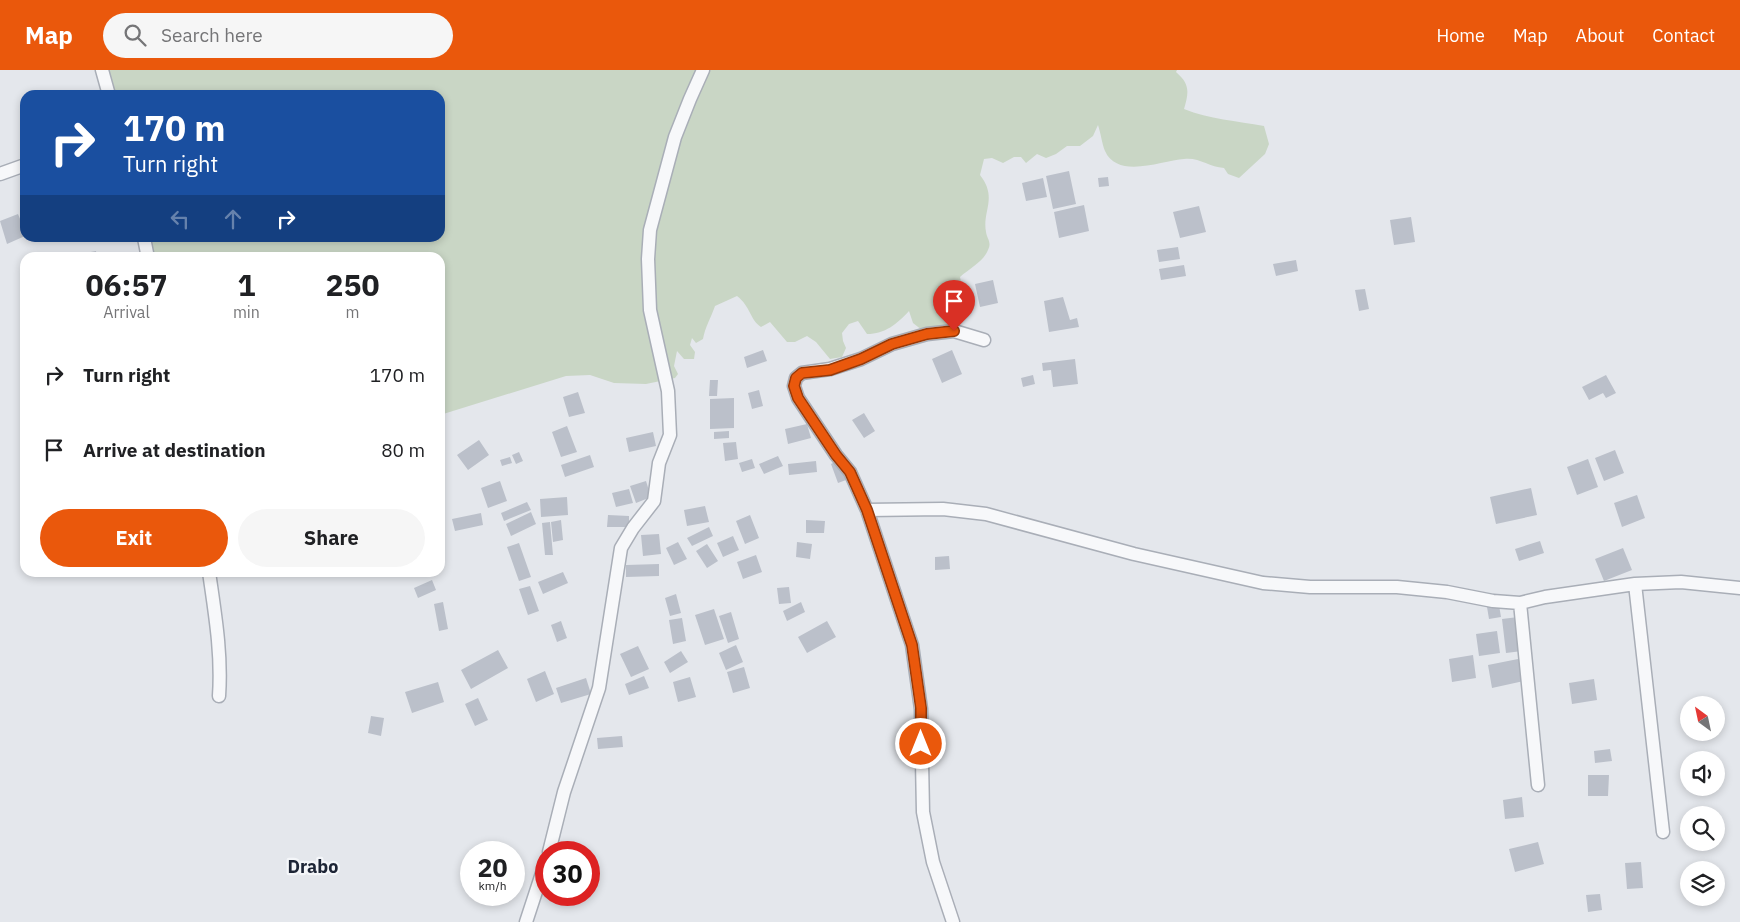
<!DOCTYPE html>
<html lang="en">
<head>
<meta charset="utf-8">
<style>
	:root { --surface:#fff; --page:#f6f6f6; --text:#202124; --muted:#757577; --accent:#ea580c }
	body { margin:0; font-family:"IBM Plex Sans",sans-serif; background:var(--page); color:var(--text); height:100vh; display:flex; flex-direction:column; font-size:19px; white-space:nowrap }
	* { box-sizing:border-box; margin:0 }
	p { font-size:16px; color:var(--muted) }
	.icon { flex:none; width:28px; height:28px; fill:none; stroke:currentColor; stroke-width:2; stroke-linecap:round; stroke-linejoin:round }
	.map { position:relative; flex:1; overflow:hidden }
	.panel { position:absolute; left:20px; top:182px; width:425px; height:325px; display:flex; flex-direction:column; background:var(--surface); border-radius:15px; box-shadow:0 2px 8px #0003 }
	.panel>* { flex:none }
	.banner { position:absolute; left:20px; top:20px; width:425px; height:152px; border-radius:15px; box-shadow:0 2px 8px #0003; background:#1a4fa0; color:#fff; overflow:hidden }
	.needle { width:32px; rotate:327deg }
	.fabs { position:absolute; left:1680px; top:626px; display:grid; gap:10px }
	.fabs a { display:grid; place-items:center; width:45px; height:45px; border-radius:50%; background:var(--surface); box-shadow:0 2px 8px #0003; font-size:25px }
	.speed { position:absolute; left:460px; top:771px; display:flex; gap:10px; font-size:25px; font-weight:700; text-align:center }
	.speed>* { display:grid; place-content:center; width:65px; height:65px; border-radius:50%; background:var(--surface); box-shadow:0 2px 8px #0003; line-height:1 }
	.speed small { font-size:12px; font-weight:400 }
	.speed .limit { border:8px solid #d22; background:#fff; color:#111 }
	.pin { position:absolute; display:grid; place-items:center; width:42px; height:42px; color:#fff; margin:-51px -21px; border-radius:50% 50% 50% 0; rotate:-45deg; box-shadow:0 0 5px #0007 }
	.pin .icon { rotate:45deg }
	.me { position:absolute; width:55px; margin:-28px; rotate:0deg; stroke-linejoin:round; filter:drop-shadow(0 0 4px #0008) }
	.turn { display:flex; align-items:center; gap:18px; height:105px; padding:0 20px; font-size:22px }
	.turn .icon { width:65px; height:65px; stroke-width:2.5 }
	.turn b { display:block; font-size:35px; line-height:42px }
	.lanes { display:flex; align-items:center; height:48px; padding:0 20px; background:#0003; justify-content:center; gap:25px; direction:ltr }
	.lanes .off { opacity:.35 }
	.eta { display:flex; justify-content:space-evenly; align-items:center; height:85px; text-align:center }
	.eta b { font-size:30px; font-weight:700; line-height:35px }
	.primary-button { display:flex; gap:10px; margin-top:auto; padding:10px 20px }
	.primary-button a { flex:1; height:58px; border-radius:30px; background:var(--accent); color:#fff; font-size:20px; font-weight:700; line-height:58px; text-align:center }
	.primary-button a+a { background:var(--page); color:var(--text) }
	ul { padding:0; list-style:none }
	li { display:flex; align-items:center; gap:15px; height:75px; padding:0 20px }
	li div { flex:1 }
	li b { display:block; font-size:19px }
	li em { font-style:normal }
	header { display:flex; align-items:center; gap:30px; box-sizing:border-box; height:70px; padding:0 25px; background:var(--accent); color:#fff }
	header strong { font-size:24px }
	nav { display:flex; gap:28px; margin-inline-start:auto; font-size:18px }
	.search { width:350px; height:45px; background:var(--page); display:flex; align-items:center; gap:12px; box-sizing:border-box; padding:0 18px; border-radius:28px; color:var(--muted); font-size:19px }
	.map>svg:first-child { display:block }
	.green { fill:#c9d6c5 }
	.building { fill:#bbc0ca }
	.lines { fill:none; stroke-linecap:round; stroke-linejoin:round }
	.minor-casing { stroke:#a9aeb7; stroke-width:15 }
	.minor { stroke:#f7f8fa; stroke-width:12 }
	.route-casing { stroke:#983908; stroke-width:12 }
	.route { stroke:#ea580c; stroke-width:9 }
	.labels { text-anchor:middle; dominant-baseline:central; stroke-width:4.5; stroke-linejoin:round; paint-order:stroke }
	.quarter-label { font-size:18px; font-weight:bold; fill:#1d2536; stroke:#f4f6f9 }
</style>
</head>
<body>
<header>
<strong>Map</strong>
<div class="search"><svg class="icon" aria-label="search" viewBox="0 0 24 24"><circle cx="10" cy="10" r="6"/><path d="M15 15l6 6"/></svg>Search here</div>
<nav><a>Home</a><a>Map</a><a>About</a><a>Contact</a></nav>
</header>
<div class="map">
<svg width="1740" height="852" viewBox="0 0 1740 852">
	<rect width="100%" height="100%" fill="#e4e7ec"/>
	<path class="green" d="M102,0h1075l-1,2c14,12 13,20 8,37 25,10 53,12 80,17l5,18 -4,10 -26,24 -11,-4 -4,-6c-15,-1 -25,-11 -40,-9 -21,1 -66,21 -79,-8 -3,-7 -4,-17 -7,-26l-5,11 -13,10h-13l-11,8 -10,4 -9,-4 -11,9 -5,-6h-7l-11,6 -11,-5 -8,1 -4,16c18,23 2,36 6,57 1,7 6,10 2,18 -5,12 -18,18 -28,27 5,22 10,35 -6,54l-27,3 -14,-11 -4,-12c-12,13 -24,23 -42,23l-9,-13 -9,3 -7,9 1,8 3,7 -4,9 -12,2 -14,-17 -9,-6 -12,6h-8l-17,-20 -9,5c-11,-7 -10,-20 -24,-31l-22,10c-4,12 -10,21 -12,33l-7,4 -4,-5 -2,7 5,7 -1,7h-10l-7,-8 -3,15 4,8 -3,4 -29,6 -32,-1 -24,-8 -24,1 -126,39v-157l-292,-1 -4,-19h296v-143h-331z"/>
	<path class="building" d="M1069,101l7,33 -23,5 -7,-33z
		M1108,107l1,9 -10,1 -1,-9z
		M1043,108l4,19 -21,4 -4,-18z
		M1084,135l5,26 -30,7 -5,-26z
		M1199,136l7,26 -26,6 -7,-26z
		M18,144l7,17v5l-18,8 -7,-23z
		M1411,147l4,25 -21,3 -4,-25z
		M1178,177l2,12 -21,3 -2,-12z
		M96,181l1,7h-17v-4z
		M1296,190l2,11 -22,5 -3,-12z
		M1184,195l2,11 -25,4 -2,-11z
		M993,210l5,23 -18,4 -5,-23z
		M1365,219l4,20 -10,2 -4,-21z
		M1063,227l7,23 7,-2 2,9 -30,5 -5,-31z
		M763,280l4,11 -20,7 -3,-11z
		M952,280l10,24 -20,9 -10,-24z
		M1075,289l3,25 -25,3 -2,-17 -8,1 -1,-8z
		M1033,305l2,9 -12,3 -2,-9z
		M1606,305l10,18 -10,5 -3,-5 -14,7 -7,-13z
		M710,310h8l-1,16h-8z
		M759,320l4,16 -11,3 -4,-16z
		M578,322l7,21 -16,4 -6,-20z
		M734,328v30l-24,1v-30z
		M864,343l11,18 -11,7 -12,-18z
		M807,354l4,14 -23,6 -3,-15z
		M567,356l10,26 -16,5 -9,-25z
		M729,361v7l-15,1v-7z
		M653,362l3,14 -27,6 -3,-14z
		M479,370l10,15 -21,15 -11,-15z
		M736,372l2,17 -13,2 -2,-18z
		M1615,380l9,23 -20,8 -9,-23z
		M519,382l4,9 -7,3 -4,-9z
		M590,385l4,12 -29,10 -4,-12z
		M778,386l5,10 -19,8 -5,-10z
		M510,387l2,6 -10,3 -2,-6z
		M752,389l3,9 -13,4 -3,-9z
		M1588,389l10,28 -21,8 -10,-28z
		M839,390l7,20 -8,3 -7,-19z
		M816,391l1,11 -28,3 -1,-11z
		M500,411l7,20 -19,7 -7,-20z
		M646,411l5,16 -15,6 -6,-17z
		M1531,418l6,27 -41,9 -6,-27z
		M629,419l4,14 -17,4 -4,-14z
		M1637,425l8,23 -23,9 -8,-24z
		M567,427l1,18 -27,2 -1,-18z
		M527,432l4,8 -27,11 -3,-8z
		M705,436l4,16 -22,4 -3,-16z
		M531,442l5,12 -25,12 -5,-12z
		M481,443l2,12 -28,6 -3,-12z
		M608,445l21,1v11h-22z
		M750,445l9,23 -14,6 -9,-23z
		M561,450l2,20 -10,2 -2,-20z
		M806,450l19,1 -1,12h-18z
		M550,452l3,33h-8l-3,-32z
		M709,457l4,9 -21,10 -5,-8z
		M659,464l2,20 -18,2 -2,-21z
		M733,466l6,14 -16,7 -6,-14z
		M1540,471l4,12 -25,8 -4,-12z
		M678,472l9,17 -13,6 -8,-17z
		M797,472l15,2 -2,15 -14,-2z
		M519,473l12,34 -12,4 -12,-34z
		M707,474l11,17 -11,7 -11,-17z
		M1623,478l9,22 -28,11 -9,-22z
		M756,485l6,17 -19,7 -6,-17z
		M949,486l1,13 -15,1v-13z
		M659,494v12l-33,1v-12z
		M563,502l5,11 -25,11 -5,-12z
		M432,510l4,10 -18,8 -4,-10z
		M530,516l9,25 -11,4 -9,-26z
		M789,517l2,16 -12,1 -2,-16z
		M676,524l5,19 -11,3 -5,-18z
		M443,532l5,27 -9,2 -5,-27z
		M801,532l4,10 -18,9 -4,-10z
		M1499,535l2,12 -12,2 -2,-12z
		M714,539l10,30 -19,6 -10,-30z
		M731,542l8,27 -11,4 -9,-27z
		M1527,546l4,34 -25,3 -4,-34z
		M682,548l4,23 -13,3 -4,-24z
		M561,551l6,17 -10,4 -6,-17z
		M827,551l9,16 -29,16 -9,-16z
		M1497,561l3,22 -21,3 -3,-22z
		M736,575l7,17 -17,8 -7,-17z
		M638,576l11,23 -18,8 -11,-23z
		M498,580l10,18 -37,21 -10,-19z
		M681,581l7,11 -18,11 -6,-11z
		M1473,585l3,23 -24,4 -3,-23z
		M1523,588l5,22 -36,8 -4,-23z
		M744,597l6,21 -17,5 -6,-21z
		M545,601l9,23 -18,8 -9,-23z
		M644,606l5,12 -20,7 -4,-11z
		M690,607l6,20 -18,5 -5,-20z
		M586,608l5,16 -30,9 -5,-15z
		M1594,609l3,21 -25,4 -3,-21z
		M438,612l6,20 -32,11 -7,-21z
		M478,628l10,22 -13,6 -10,-22z
		M371,646l13,2 -3,18 -13,-3z
		M622,666l1,11 -25,2 -1,-11z
		M1610,679l2,12 -17,2 -1,-12z
		M1588,705h21l-1,21h-20z
		M1522,727l2,20 -19,2 -2,-19z
		M1538,772l6,22 -29,8 -6,-23z
		M1641,792l2,26 -16,1 -2,-26z
		M1600,824l2,16 -14,2 -2,-17z"/>
	<g class="lines">
		<defs>
			<path id="minor" d="M102,0l7,25
				M0,104l25,-9
				M144,168l4,20
				M867,440l76,-1 43,5 148,40 129,29 47,4h87l50,5 46,9 27,2 25,-6 90,-13 46,-2 59,6
				M209,502c6,42 13,82 10,124
				M1635,514l28,248
				M1520,533l18,182
				M549,782l15,-60 35,-104 22,-140 12,-20 21,-27 5,-38 11,-28 -2,-44 -18,-81 -2,-51 2,-29 25,-93 15,-38 13,-29
				M526,852l20,-61
				M953,852l-20,-60 -10,-50 -2,-103 -9,-64 -45,-135 -17,-38 -14,-17 -38,-57 -4,-12 2,-8 6,-5 28,-4 31,-10 31,-15 35,-10 27,-3 30,9"/>
		</defs>
		<use href="#minor" class="minor-casing"/>
		<use href="#minor" class="minor"/>
	</g>
	<g class="lines">
		<defs>
			<path id="route" d="M921,674v-36l-9,-63 -45,-135 -17,-38 -14,-17 -38,-57 -4,-12 2,-8 6,-5 28,-3 31,-11 31,-15 35,-10 27,-3"/>
		</defs>
		<use href="#route" class="route-casing"/>
		<use href="#route" class="route"/>
	</g>
	<g class="labels">
		<g class="quarter-label">
			<text x="313" y="796">Drabo</text>
		</g>
	</g>
</svg>
<div class="fabs">
<a><svg class="needle" viewBox="-14 -14 28 28"><path d="M0-13l5 13h-10z" fill="#e53935"/><path d="M0 13l5-13h-10z" fill="#757577"/></svg></a>
<a><svg class="icon" aria-label="sound" viewBox="0 0 24 24"><path d="M4 9h4l5-4v14l-5-4H4zM17 9q2 3 0 6"/></svg></a>
<a><svg class="icon" aria-label="search" viewBox="0 0 24 24"><circle cx="10" cy="10" r="6"/><path d="M15 15l6 6"/></svg></a>
<a><svg class="icon" aria-label="layers" viewBox="0 0 24 24"><path d="M12 4l9 5-9 5-9-5zM3 14l9 5 9-5"/></svg></a>
</div>
<div class="speed"><div>20<small>km/h</small></div><div class="limit">30</div></div>
<div class="pin" style="left:954px;top:261px;background:#d93025"><svg class="icon" aria-label="arrive" viewBox="0 0 24 24"><path d="M6 21V4h12l-3 4 3 4H6"/></svg></div>
<svg class="me" style="left:921px;top:674px" viewBox="-20 -20 40 40"><circle r="17" fill="#ea580c" stroke="#fff" stroke-width="3"/><path d="M0-11L8 9 0 5-8 9z" fill="#fff"/></svg>
<div class="banner">
<div class="turn"><svg class="icon" aria-label="right" viewBox="0 0 24 24"><path d="M7 20v-9h11M14 6l5 5-5 5"/></svg><div><b>170 m</b>Turn right</div></div>
<div class="lanes"><svg class="icon off" aria-label="left" viewBox="0 0 24 24"><path d="M17 20v-9H6M10 6l-5 5 5 5"/></svg><svg class="icon off" aria-label="ahead" viewBox="0 0 24 24"><path d="M12 20V5M6 11l6-6 6 6"/></svg><svg class="icon" aria-label="right" viewBox="0 0 24 24"><path d="M7 20v-9h11M14 6l5 5-5 5"/></svg></div>
</div>
<section class="panel">
<div class="eta">
<div><b>06:57</b><p>Arrival</p></div>
<div><b>1</b><p>min</p></div>
<div><b>250</b><p>m</p></div>
</div>
<ul>
<li><svg class="icon" aria-label="right" viewBox="0 0 24 24"><path d="M7 20v-9h11M14 6l5 5-5 5"/></svg><div><b>Turn right</b></div><em>170 m</em></li>
<li><svg class="icon" aria-label="arrive" viewBox="0 0 24 24"><path d="M6 21V4h12l-3 4 3 4H6"/></svg><div><b>Arrive at destination</b></div><em>80 m</em></li>
</ul>
<div class="primary-button"><a>Exit</a><a>Share</a></div>
</section>
</div>
</body>
</html>
